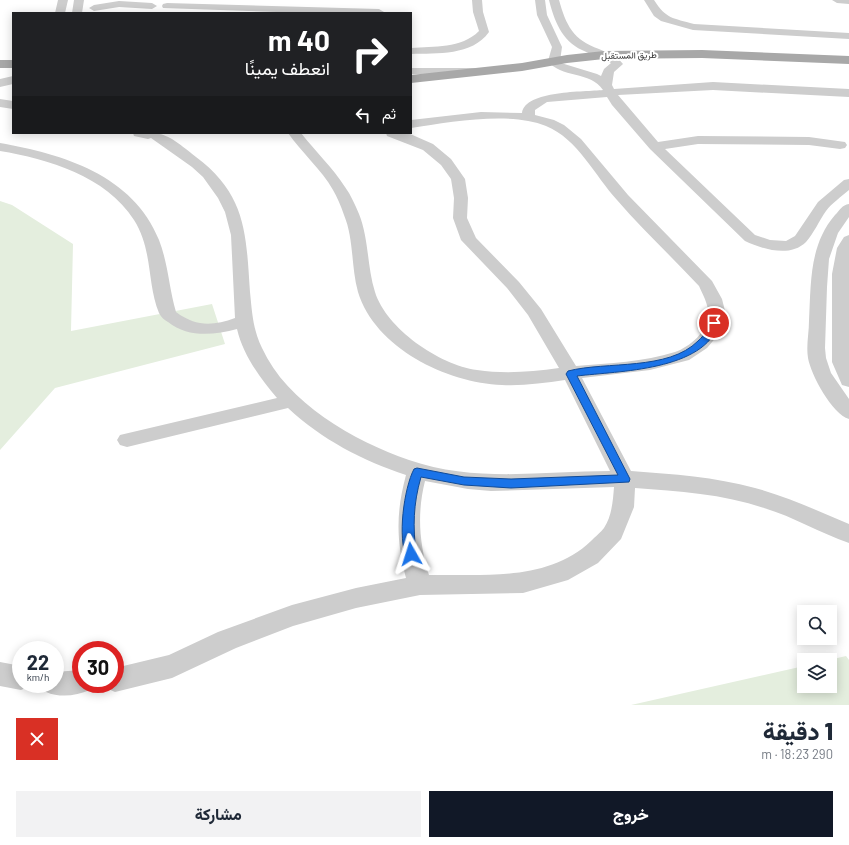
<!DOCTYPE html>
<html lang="ar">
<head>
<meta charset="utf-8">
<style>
	:root { --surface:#fff; --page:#f2f2f3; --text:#1f2937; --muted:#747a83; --accent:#111827 }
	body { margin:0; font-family:Barlow,Vazirmatn,sans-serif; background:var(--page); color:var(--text); direction:rtl; height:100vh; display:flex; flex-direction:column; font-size:15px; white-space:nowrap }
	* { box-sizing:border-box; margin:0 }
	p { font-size:13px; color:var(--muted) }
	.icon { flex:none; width:22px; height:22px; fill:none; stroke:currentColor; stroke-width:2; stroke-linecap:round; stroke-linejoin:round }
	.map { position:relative; height:705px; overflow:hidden; direction:ltr }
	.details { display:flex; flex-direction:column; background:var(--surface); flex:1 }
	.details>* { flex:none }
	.top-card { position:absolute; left:12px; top:12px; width:400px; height:122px; border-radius:0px; box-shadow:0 2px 10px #0003; direction:rtl; background:#202124; color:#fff; overflow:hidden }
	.fabs { position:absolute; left:797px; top:605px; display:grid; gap:8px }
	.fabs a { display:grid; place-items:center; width:40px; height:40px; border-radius:0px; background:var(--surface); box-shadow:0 2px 10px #0003; font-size:20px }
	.speed { position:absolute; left:12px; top:641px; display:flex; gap:8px; font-size:20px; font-weight:700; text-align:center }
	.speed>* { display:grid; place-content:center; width:52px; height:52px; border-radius:50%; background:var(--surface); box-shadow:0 2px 10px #0003; line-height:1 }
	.speed small { font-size:10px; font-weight:400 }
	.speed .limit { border:6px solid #d22; background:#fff; color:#111 }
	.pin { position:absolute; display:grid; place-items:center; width:34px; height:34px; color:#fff; margin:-17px; border:2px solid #fff; border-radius:50%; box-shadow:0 1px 4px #0007 }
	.me { position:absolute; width:44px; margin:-22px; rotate:354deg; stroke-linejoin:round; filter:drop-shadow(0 0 3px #0008) }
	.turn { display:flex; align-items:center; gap:14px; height:84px; padding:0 16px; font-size:18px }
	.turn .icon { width:52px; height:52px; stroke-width:2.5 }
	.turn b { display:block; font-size:28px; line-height:34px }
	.then { display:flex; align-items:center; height:38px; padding:0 16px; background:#0003; gap:8px; font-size:15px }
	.round { display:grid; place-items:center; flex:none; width:42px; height:42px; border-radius:0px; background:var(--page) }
	.headline { display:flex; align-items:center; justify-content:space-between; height:68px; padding:0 16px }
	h1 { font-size:24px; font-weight:800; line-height:30px }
	.cta { display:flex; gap:8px; margin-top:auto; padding:8px 16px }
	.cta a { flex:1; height:46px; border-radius:0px; background:var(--accent); color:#fff; font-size:16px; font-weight:800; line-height:46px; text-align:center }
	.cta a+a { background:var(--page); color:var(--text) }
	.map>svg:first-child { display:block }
	.green { fill:#e4eede }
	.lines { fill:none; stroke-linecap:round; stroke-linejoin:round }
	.minor { fill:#cdcdcd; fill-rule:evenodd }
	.major { fill:#a8a8a8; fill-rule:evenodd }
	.route { fill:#1a73e8; stroke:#114b97 }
	.labels { text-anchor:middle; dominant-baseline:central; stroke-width:4; stroke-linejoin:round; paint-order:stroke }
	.far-street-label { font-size:9px; fill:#303030; stroke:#fff }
</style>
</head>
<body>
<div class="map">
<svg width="849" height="705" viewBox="0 0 849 705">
	<rect width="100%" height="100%" fill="#fff"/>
	<path class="green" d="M0,201l12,4 61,39 -2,87 141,-27 13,40 -170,44 -55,62z
		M846,656l3,4v45h-218l173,-39v20h26l-1,-26z"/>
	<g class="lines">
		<path class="minor" d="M58,0h10l-3,13h-10z
			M74,0h10l-2,13h-10z
			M472,0h10l1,12 6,20c-17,24 -52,21 -78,22v-6c23,-2 50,1 68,-17l-6,-19z
			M535,0h10l2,15 15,32 -2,14 1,2 36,11 4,2 3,-7 7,-6c-9,-5 -19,-8 -29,-13 -20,-9 -28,-30 -33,-50h10c7,25 14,40 40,49 9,4 18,7 24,15l-9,8 -2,13 2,4 99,-7 136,7v8l-136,-7 -95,5 40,47 40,-6 111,1 36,5 2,3 -2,3 -5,1 -31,-4 -111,-1 -33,5 90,86 15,5 16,1 9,-5 23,-34 26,-22 5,-1v11c-8,7 -17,13 -23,21 -7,10 -12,22 -20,31 -16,16 -44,7 -61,-1l-95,-92 -38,-44 -5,-8 -60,5 -12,8v5l19,5 10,5 17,14 47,56 84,86 10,18 4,16 -8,20 -11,13 -18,12 -39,10 -68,8 49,93c42,3 84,6 124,17 33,9 63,23 94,36v19c-29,-10 -55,-26 -85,-35 -41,-14 -86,-17 -129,-20l-1,19 -13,32 -23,24 -30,17 -45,13 -103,2 -64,13 -63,18 -57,22 -64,30 -57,14 -9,-4 -2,-4h11v-16l54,-13 49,-23 74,-27 64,-17 50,-10c-10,-38 -10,-66 0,-103 -43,-14 -85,-36 -118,-67l-161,39 -7,-2 -3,-5 3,-5 157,-37c-17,-20 -34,-43 -40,-69 -23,6 -49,9 -69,-7 -4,-2 -7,-5 -9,-9 -12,-29 -6,-63 -25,-93 -28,-44 -86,-61 -134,-69v-8c63,11 133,32 159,97 9,23 10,48 17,72 20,15 37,14 59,6l-4,-83 -6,-23 -7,-14 -15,-21 -11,-10 -41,-29 -3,1 -14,-3 -1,-3c8,0 18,-1 26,1 11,1 28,16 37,23 51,38 50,78 54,135 2,20 3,38 12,56 25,55 92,93 147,112 66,23 134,11 201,11l-45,-91c-21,3 -42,6 -63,5 -55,-2 -127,-37 -144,-93 -7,-25 -4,-53 -14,-77 -3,-9 -7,-18 -11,-25 -11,-20 -32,-38 -45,-57h13c14,18 32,35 44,54 6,8 10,18 14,27 10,25 8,53 16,78 11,36 64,73 102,78 27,4 54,2 82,-2l-31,-53 -21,-27 -46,-48 -8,-22 1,-20 -3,-19 -10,-14 -18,-15 -36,-14 -1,-3h22l25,11 18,15 14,20 3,19 -1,20 9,20 43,44 22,27 35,57c33,-3 68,-4 99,-14 15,-5 33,-21 33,-37 1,-10 -5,-20 -9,-29 -27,-29 -56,-56 -82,-86 -22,-24 -39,-61 -71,-74 -36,-15 -96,-4 -135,2v-8l70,-8 41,1c3,-23 63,-21 81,-23 -12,-19 -43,-12 -55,-29l4,-14 -15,-32zM425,481l43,8 23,2 123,-4c-1,13 -2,29 -10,41 -3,4 -9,9 -13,13 -43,41 -107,33 -162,34 -10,-32 -12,-62 -4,-94z
			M644,0h10c12,19 19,18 40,24l155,9v6l-156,-9 -32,-9 -7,-5z
			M832,0h17v4l-12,-1z
			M119,1l33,2 5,3 -5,3 -33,-2 -25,4 -5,-3 5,-3z
			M167,3l212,6 5,3 -77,1 -144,-5 -1,-2 1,-2z
			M411,68h63l4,1 2,2 -2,2 -4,1h-63z
			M13,76v8l-13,3v-8z
			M0,99l13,2v8l-13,-2z
			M849,204v13l-11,16 -9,26 -2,28 -2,61 1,10 5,15 18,26v20c-17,-5 -38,-44 -41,-61 -2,-12 1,-25 1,-37 2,-37 0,-76 26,-106 5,-5 7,-10 14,-11z
			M849,235v152l-7,-2 -10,-23v-88l5,-26 7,-11z
			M0,662l21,4v18h10l-1,2 -9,4 -21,-4z
			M81,670v14h12l-3,6c-14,6 -30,8 -44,2l-4,-8h13v-12z"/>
		<path class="major" d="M702,50l147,6v8l-147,-6 -98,1 -37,4 -45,8 -111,12v-8l111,-12 45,-8 37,-4z
			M0,60h13v8h-13z"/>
	</g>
	<path class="route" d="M714,320l5,3c-14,48 -101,48 -142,53l53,103 -1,3 -118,6 -47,-3 -43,-8c-8,28 -8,49 -5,77l-1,4 -4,1 -4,-1c-10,-19 -3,-70 7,-89l3,-1 47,9 47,2 107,-4 -52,-101 2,-3c39,-10 100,0 130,-30 7,-6 9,-12 13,-20z"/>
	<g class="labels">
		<g class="far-street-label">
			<text transform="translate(629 55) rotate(-1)">طريق المستقبل</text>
		</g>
	</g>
</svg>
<div class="fabs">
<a><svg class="icon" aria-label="search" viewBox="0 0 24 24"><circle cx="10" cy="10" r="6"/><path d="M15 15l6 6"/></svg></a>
<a><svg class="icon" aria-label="layers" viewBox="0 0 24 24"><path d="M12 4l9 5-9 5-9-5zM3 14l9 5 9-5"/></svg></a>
</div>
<div class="speed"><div>22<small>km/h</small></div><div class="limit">30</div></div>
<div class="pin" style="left:714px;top:323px;background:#d93025"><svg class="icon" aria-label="arrive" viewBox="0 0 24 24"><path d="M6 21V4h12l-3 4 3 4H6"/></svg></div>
<svg class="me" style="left:411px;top:554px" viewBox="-20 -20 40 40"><path d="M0-17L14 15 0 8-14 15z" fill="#1a73e8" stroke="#fff" stroke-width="4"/></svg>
<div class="top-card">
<div class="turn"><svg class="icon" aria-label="right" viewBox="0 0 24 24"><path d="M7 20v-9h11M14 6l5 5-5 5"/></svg><div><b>40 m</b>انعطف يمينًا</div></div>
<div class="then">ثم<svg class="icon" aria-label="left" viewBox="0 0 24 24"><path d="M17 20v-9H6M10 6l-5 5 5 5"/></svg></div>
</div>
</div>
<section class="details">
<div class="headline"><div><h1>1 دقيقة</h1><p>290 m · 18:23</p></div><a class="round" style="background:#d93025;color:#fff"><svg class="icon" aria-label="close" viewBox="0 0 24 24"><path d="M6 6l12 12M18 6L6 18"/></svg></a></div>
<div class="cta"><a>خروج</a><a>مشاركة</a></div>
</section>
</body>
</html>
